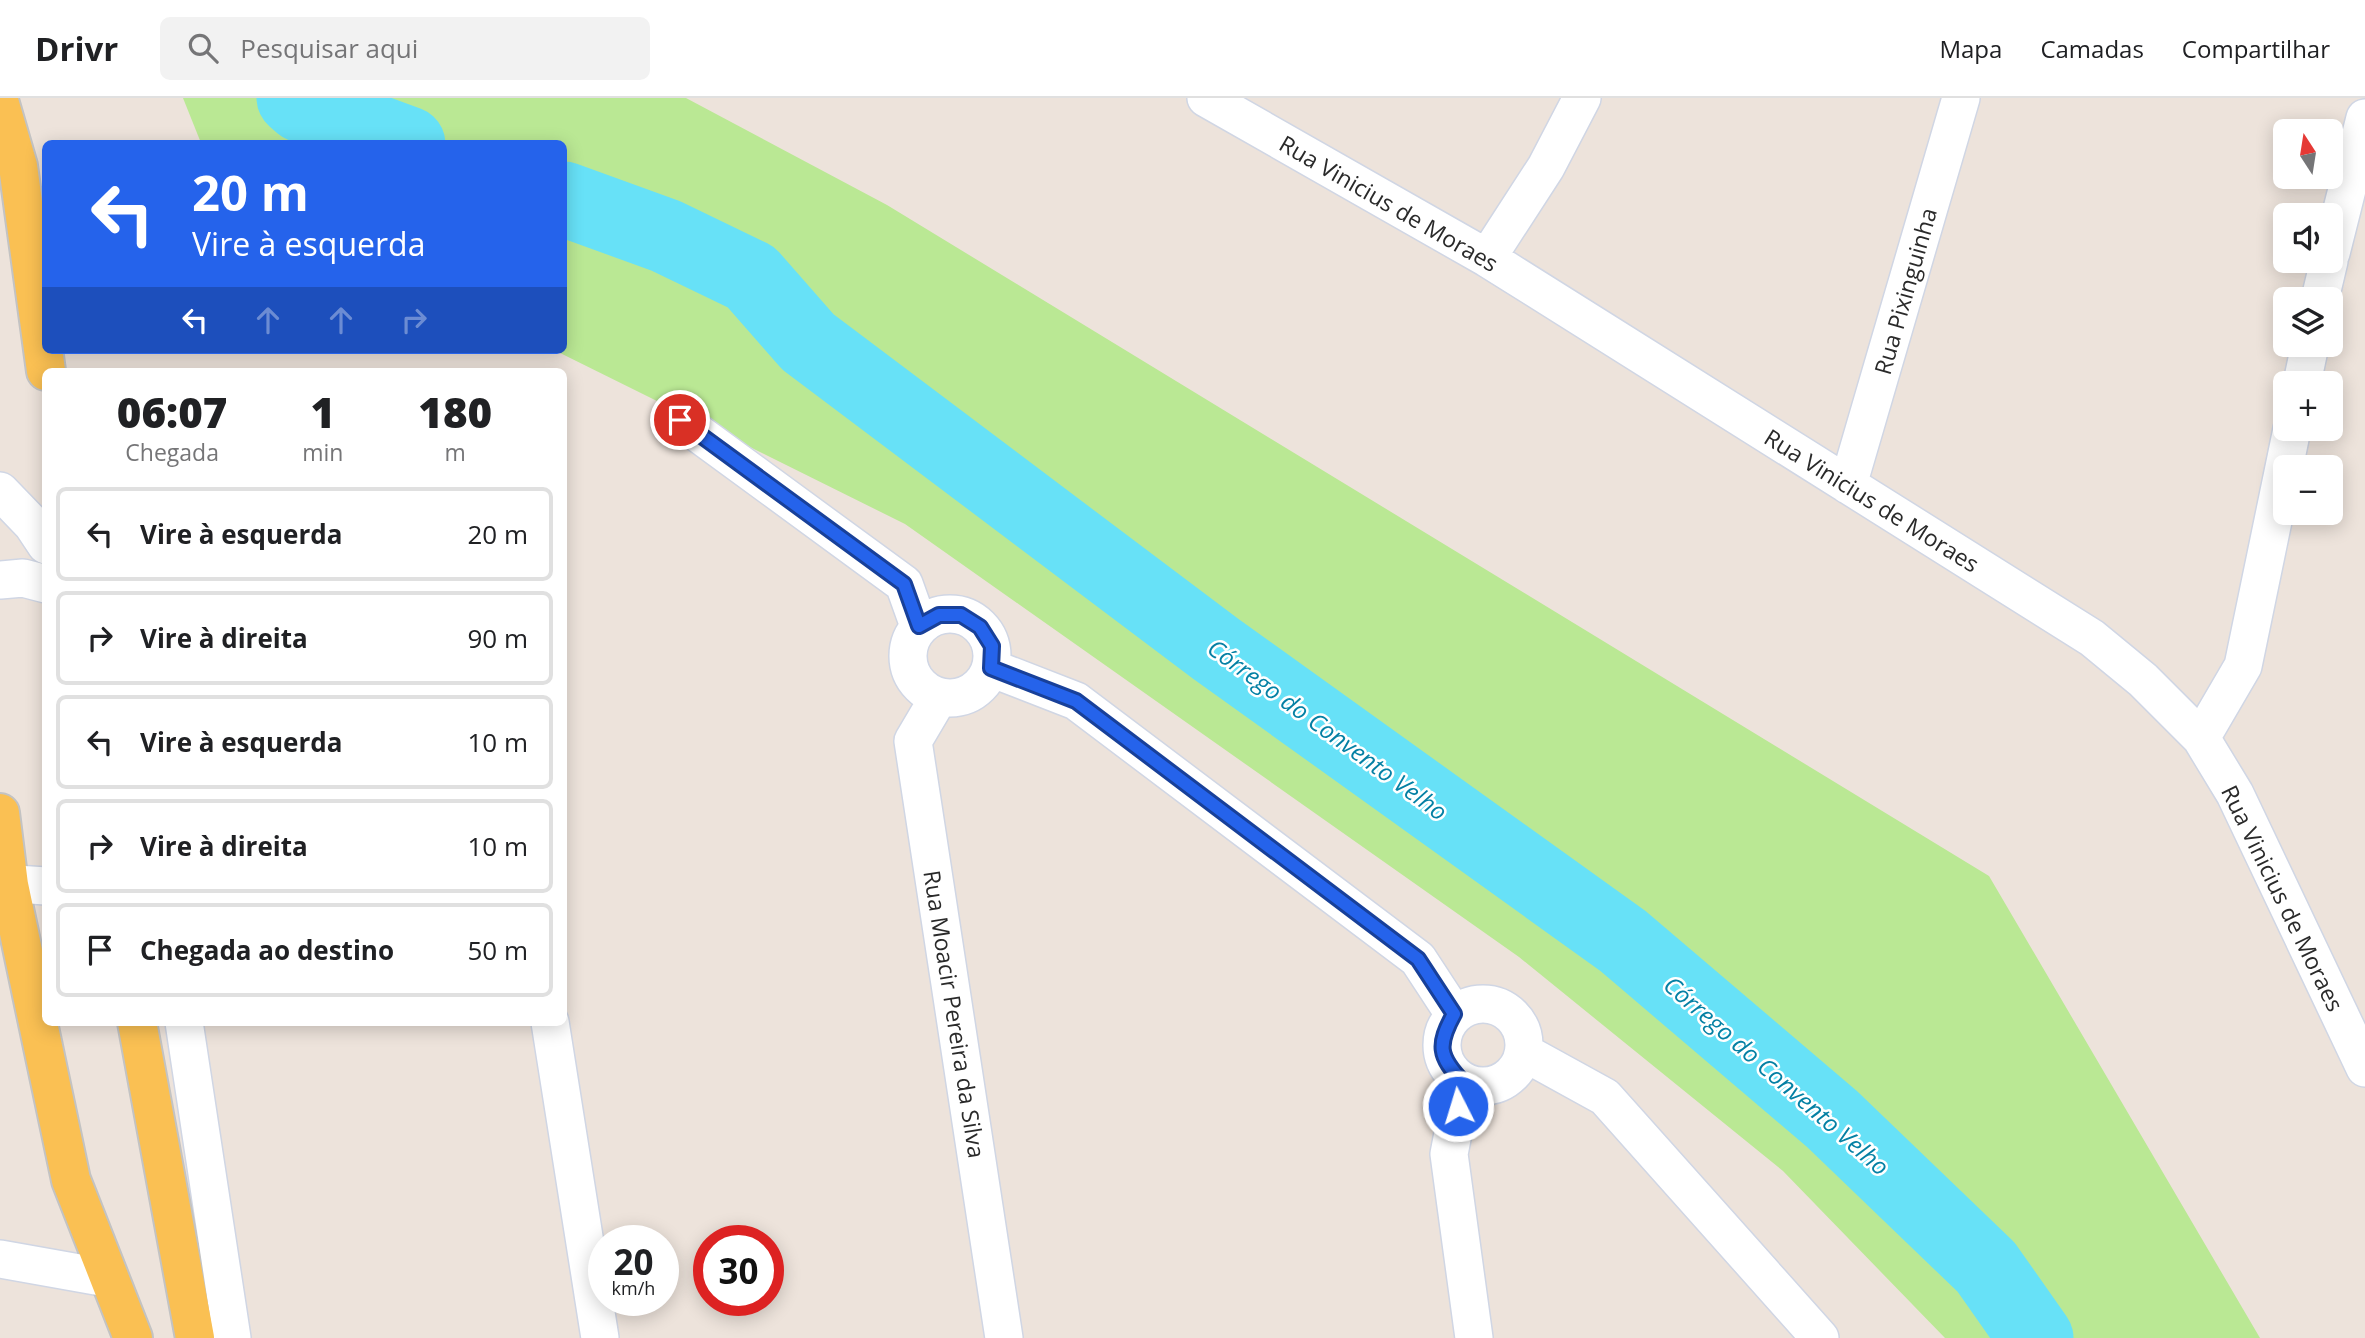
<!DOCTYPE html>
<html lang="pt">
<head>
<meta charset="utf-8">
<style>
	:root { --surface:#fff; --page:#f2f2f2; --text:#202124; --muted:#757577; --line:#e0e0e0 }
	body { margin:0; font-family:"Open Sans",sans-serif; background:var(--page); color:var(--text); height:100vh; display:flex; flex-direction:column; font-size:26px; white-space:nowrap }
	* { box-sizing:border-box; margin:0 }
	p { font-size:23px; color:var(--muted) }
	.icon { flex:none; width:38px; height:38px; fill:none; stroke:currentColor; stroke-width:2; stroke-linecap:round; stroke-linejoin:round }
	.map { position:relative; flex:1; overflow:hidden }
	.drawer { position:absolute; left:42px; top:270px; width:525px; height:658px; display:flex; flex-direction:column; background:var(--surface); border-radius:10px; box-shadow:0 4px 18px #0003 }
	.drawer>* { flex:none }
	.hud { position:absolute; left:42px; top:42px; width:525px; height:214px; border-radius:10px; box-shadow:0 4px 18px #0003; background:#2563eb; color:#fff; overflow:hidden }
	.needle { width:46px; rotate:348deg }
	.fabs { position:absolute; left:2273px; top:21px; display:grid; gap:14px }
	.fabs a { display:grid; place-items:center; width:70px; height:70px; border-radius:10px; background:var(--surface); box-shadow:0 4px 18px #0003; font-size:35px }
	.speed { position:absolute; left:588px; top:1127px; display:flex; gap:14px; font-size:35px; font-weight:700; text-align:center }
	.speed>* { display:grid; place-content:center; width:91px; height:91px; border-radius:50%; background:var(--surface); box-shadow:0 4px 18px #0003; line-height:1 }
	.speed small { font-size:18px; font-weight:400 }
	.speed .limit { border:10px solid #d22; background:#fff; color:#111 }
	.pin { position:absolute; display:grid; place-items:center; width:60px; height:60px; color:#fff; margin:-30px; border:4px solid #fff; border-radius:50%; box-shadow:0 2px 7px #0007 }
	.me { position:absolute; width:77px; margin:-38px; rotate:355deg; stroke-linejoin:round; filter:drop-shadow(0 0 5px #0008) }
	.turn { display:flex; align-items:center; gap:24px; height:147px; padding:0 35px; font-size:32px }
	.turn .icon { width:91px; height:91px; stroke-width:2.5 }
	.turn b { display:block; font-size:49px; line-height:60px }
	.lanes { display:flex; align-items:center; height:66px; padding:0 35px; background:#0003; justify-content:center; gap:35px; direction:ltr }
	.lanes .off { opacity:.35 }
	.eta { display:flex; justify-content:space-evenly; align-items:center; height:119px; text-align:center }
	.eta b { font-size:42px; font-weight:800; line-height:49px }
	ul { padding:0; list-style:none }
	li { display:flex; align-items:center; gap:21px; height:94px; margin:0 14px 10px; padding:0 21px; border:4px solid var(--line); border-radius:10px }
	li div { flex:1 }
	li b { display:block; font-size:26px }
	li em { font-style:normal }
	header { display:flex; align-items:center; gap:42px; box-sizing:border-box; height:98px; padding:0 35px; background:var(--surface); border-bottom:2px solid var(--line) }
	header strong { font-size:33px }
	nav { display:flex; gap:38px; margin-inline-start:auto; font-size:24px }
	.search { width:490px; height:63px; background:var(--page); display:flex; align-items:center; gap:18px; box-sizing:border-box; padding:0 24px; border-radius:10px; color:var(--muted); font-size:26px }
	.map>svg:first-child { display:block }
	.green { fill:#bae894 }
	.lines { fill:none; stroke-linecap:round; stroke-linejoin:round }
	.river { stroke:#67e1f7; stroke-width:75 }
	.street-casing { stroke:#d0d6e4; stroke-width:40 }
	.primary-casing { stroke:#c3c3c3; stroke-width:42 }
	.street { stroke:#fff; stroke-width:37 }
	.primary { stroke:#fac053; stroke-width:38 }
	.route-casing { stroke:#184099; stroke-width:18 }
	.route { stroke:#2563eb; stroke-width:12 }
	.labels { text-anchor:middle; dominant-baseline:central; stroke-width:5; stroke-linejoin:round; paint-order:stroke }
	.street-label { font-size:23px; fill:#2a2a2a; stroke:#fff }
	.water-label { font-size:24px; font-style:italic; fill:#0480a4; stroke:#fff }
</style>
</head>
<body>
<header>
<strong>Drivr</strong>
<div class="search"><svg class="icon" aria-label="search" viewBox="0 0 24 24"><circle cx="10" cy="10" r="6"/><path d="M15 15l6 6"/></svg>Pesquisar aqui</div>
<nav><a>Mapa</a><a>Camadas</a><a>Compartilhar</a></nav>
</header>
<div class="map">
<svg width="2365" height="1240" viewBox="0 0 2365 1240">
	<rect width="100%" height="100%" fill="#ede3db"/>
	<path class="green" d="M183,0h503l201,107 1102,671 271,462h-315l-162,-167 -264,-214 -614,-433 -351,-174h10v-206l-363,-1z"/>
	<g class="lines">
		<path class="river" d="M294,0l8,7 106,39
			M564,101l102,37 85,41 57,65 408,307 407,292 209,178 154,148 50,71"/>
		<defs>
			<path id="street" d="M1206,0l281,160 605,380 51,42 58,58 34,56 130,274
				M2331,155l34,-135
				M1487,160l59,-91 36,-69
				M2320,201l9,-38
				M2302,285l8,-38
				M680,322l224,164 15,42
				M1848,387l113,-387
				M0,393l32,33 14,21
				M0,482l23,-2 23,6
				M908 558a42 42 0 1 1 84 0a42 42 0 1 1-84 0Z
				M991,570l85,33 342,258 36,55
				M939,599l-26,44 91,597
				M2201,640l42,-72 49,-237
				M0,785l46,3
				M1442 947a41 41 0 1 1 82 0a41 41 0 1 1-82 0Z
				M184,924l48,316
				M550,924l50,316
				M1525,955l80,44 215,241
				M1463,984l-14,72 25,184
				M0,1161l107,19"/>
			<path id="primary" d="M0,6l18,62 28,205
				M0,715l9,72 62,295 62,158
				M137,924l58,316"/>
		</defs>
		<use href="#street" class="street-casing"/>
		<use href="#primary" class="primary-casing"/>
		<use href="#street" class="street"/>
		<use href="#primary" class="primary"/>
	</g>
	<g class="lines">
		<defs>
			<path id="route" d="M680,322l224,164 15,42 20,-11h22l19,12 12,19 -1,22 85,33 342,258 36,55c-17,31 -16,42 9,68l-5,24"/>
		</defs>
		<use href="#route" class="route-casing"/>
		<use href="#route" class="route"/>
	</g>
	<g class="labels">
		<g class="street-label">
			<text transform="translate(1389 105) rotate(30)">Rua Vinicius de Moraes</text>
			<text transform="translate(1905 193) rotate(-74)">Rua Pixinguinha</text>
			<text transform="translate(1872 402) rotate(32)">Rua Vinicius de Moraes</text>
			<text transform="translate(2283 800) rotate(64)">Rua Vinicius de Moraes</text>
			<text transform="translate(955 916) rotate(81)">Rua Moacir Pereira da Silva</text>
		</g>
		<g class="water-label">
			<text transform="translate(1328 631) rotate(36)">Córrego do Convento Velho</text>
			<text transform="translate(1777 977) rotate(41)">Córrego do Convento Velho</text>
		</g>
	</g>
</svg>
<div class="fabs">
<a><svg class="needle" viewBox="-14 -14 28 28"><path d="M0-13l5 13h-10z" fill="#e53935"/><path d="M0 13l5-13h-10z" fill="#757577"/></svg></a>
<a><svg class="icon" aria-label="sound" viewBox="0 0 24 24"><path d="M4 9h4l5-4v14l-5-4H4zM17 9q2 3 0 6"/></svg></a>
<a><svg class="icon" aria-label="layers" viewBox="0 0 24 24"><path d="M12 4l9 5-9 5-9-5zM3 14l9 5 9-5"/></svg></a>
<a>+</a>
<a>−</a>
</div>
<div class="speed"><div>20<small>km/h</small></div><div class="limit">30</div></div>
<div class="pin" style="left:680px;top:322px;background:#d93025"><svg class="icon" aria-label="arrive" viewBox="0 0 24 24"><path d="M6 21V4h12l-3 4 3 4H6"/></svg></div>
<svg class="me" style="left:1458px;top:1008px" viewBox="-20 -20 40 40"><circle r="17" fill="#2563eb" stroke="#fff" stroke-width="3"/><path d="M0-11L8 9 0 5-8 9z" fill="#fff"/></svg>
<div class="hud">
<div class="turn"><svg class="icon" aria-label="left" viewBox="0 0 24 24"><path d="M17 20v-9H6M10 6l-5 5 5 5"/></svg><div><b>20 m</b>Vire à esquerda</div></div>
<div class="lanes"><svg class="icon" aria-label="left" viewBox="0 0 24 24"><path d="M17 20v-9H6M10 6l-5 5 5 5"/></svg><svg class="icon off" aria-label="ahead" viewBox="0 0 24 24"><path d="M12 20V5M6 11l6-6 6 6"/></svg><svg class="icon off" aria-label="ahead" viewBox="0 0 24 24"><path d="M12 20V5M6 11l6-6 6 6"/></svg><svg class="icon off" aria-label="right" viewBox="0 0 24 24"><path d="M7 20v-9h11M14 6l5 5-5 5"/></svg></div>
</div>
<section class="drawer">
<div class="eta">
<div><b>06:07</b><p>Chegada</p></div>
<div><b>1</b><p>min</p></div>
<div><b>180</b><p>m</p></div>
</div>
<ul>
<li><svg class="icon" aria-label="left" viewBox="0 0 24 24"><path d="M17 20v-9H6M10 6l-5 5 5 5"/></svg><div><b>Vire à esquerda</b></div><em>20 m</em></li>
<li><svg class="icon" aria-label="right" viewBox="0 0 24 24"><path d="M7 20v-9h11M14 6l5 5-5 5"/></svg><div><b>Vire à direita</b></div><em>90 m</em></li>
<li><svg class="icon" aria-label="left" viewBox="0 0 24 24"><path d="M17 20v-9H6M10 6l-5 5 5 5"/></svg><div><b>Vire à esquerda</b></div><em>10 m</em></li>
<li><svg class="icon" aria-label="right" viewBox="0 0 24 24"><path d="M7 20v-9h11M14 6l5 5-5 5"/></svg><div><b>Vire à direita</b></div><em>10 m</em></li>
<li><svg class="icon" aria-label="arrive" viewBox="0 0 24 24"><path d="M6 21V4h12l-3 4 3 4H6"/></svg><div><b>Chegada ao destino</b></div><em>50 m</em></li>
</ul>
</section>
</div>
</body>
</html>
